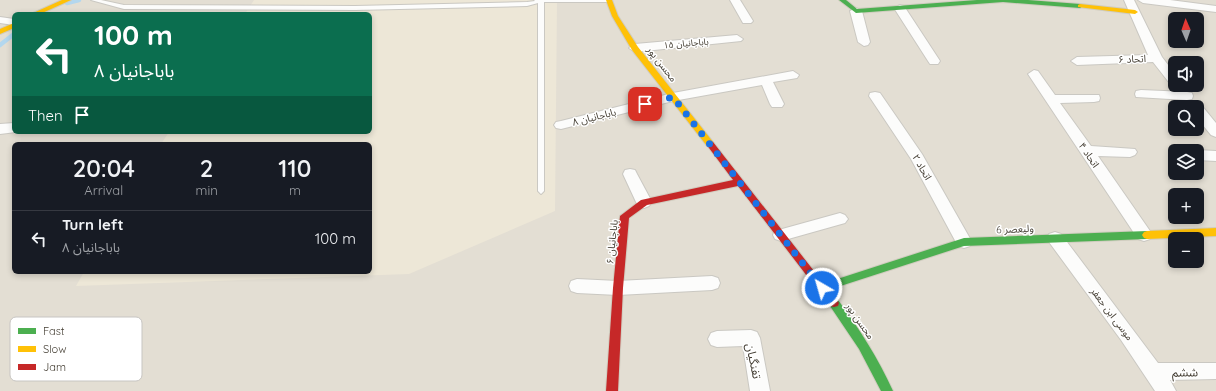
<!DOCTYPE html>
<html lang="en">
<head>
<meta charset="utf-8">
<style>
	:root { --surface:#171b24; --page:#242831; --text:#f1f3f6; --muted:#9ea1a6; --line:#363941 }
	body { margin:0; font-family:Quicksand,"Noto Sans Arabic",sans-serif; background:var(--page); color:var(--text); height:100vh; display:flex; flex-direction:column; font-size:15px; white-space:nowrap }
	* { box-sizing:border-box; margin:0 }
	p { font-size:13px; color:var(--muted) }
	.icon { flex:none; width:22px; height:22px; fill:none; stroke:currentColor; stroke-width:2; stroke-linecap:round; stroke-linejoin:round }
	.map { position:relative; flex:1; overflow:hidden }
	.sheet { position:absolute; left:12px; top:142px; width:360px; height:132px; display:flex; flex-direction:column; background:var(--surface); border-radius:6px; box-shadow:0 2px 6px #0003 }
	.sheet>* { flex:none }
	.hud { position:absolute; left:12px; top:12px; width:360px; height:122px; border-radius:6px; box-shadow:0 2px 6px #0003; background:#0b6e4f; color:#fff; overflow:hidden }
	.needle { width:26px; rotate:358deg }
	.fabs { position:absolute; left:1168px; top:12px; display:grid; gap:8px }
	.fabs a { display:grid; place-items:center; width:36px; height:36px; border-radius:6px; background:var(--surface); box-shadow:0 2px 6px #0003; font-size:20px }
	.pin { position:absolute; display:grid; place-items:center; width:34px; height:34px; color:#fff; margin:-17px; border-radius:8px; box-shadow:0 2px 6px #0006 }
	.me { position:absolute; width:44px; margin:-22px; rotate:322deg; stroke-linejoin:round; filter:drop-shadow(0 0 3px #0008) }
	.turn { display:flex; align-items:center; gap:14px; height:84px; padding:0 16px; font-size:18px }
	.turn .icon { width:52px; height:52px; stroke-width:2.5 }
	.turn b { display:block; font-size:28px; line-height:34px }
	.then { display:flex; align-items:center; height:38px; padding:0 16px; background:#0003; gap:8px; font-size:15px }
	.eta { display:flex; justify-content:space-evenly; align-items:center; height:68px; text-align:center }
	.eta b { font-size:24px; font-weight:600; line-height:28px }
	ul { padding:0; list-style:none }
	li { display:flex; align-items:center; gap:12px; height:56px; padding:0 16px; border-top:1px solid var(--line) }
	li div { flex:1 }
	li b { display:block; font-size:15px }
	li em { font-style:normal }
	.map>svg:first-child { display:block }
	.residential { fill:#e3ded3; fill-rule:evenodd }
	.education { fill:#ede7d7 }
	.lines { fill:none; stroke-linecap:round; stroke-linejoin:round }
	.stream { stroke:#b3d7ee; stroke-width:4.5 }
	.lane-casing { stroke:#cac8c2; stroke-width:2 }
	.street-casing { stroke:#cac8c2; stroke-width:2 }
	.fast-casing { stroke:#d0ccbf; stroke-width:2 }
	.slow-casing { stroke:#d0ccbf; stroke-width:2 }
	.jam-casing { stroke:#d0ccbf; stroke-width:2 }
	.lane { fill:#fcfcfb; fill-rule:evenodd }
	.street { fill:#fcfcfb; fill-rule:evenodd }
	.fast { fill:#4caf50; fill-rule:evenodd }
	.slow { fill:#ffc107; fill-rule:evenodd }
	.jam { fill:#c62828; fill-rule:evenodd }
	.route { stroke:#1a73e8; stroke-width:7; stroke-dasharray:0 12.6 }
	.labels { text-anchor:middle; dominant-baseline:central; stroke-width:3; stroke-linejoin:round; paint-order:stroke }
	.far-street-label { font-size:9px; fill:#433d32; stroke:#fff }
	.street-label { font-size:10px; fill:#433d32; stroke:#fff }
	.near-street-label { font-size:12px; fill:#433d32; stroke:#fff }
	.key { fill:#fff; stroke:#c7c5c2; stroke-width:1 }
	.key-label { font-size:11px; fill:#433d32 }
</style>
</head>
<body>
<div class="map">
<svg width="1216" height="391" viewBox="0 0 1216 391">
	<rect width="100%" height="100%" fill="#eeece6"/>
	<path class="residential" d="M0,0h1216v391h-1216zM14,14h356v118h-356zM1175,19h22v22h-22zM1175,63h22v22h-22zM1175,107h22v22h-22zM14,144h356v128h-356zM1175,151h22v22h-22zM1175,195h22v22h-22zM1175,239h22v22h-22z"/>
	<path class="education" d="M254,0h303l-2,211 -146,63 -333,12 8,-14h286v-128h-209l8,-12h201v-118h-125z"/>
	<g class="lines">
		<path class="stream" d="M67,3l12,-3
			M0,45l14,-11"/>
		<defs>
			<path id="lane" d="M91,0h10l23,5 231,1 172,-4 8,-1 -1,-1h77l-3,2h-64v189l-3,3 -3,-3v-188l-11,3 -172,4 -231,-1z"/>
			<path id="street" d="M730,0h10l13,21 -2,2h-8z
				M1124,0h10l28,57 13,17v11h3h-7l-18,-23 -76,3 -6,-4 6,-4 71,-2z
				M1138,0h32l46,6v6l-73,-9z
				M900,5l4,1 36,55 -2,3h-8l-2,-3 -34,-53z
				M856,8l6,3 8,31 -2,3 -4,1 -6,-4 -8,-31z
				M0,17l14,2v6l-14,-2z
				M737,35l6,4 -2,2 -106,11 -6,-4 6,-4z
				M1034,70l4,1 17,24h44l1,3 -1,3 -5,1 -34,1 31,43 44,3 2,3 -2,3 -5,2 -32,-1 52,75 2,4 -2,4 -6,2 -6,-2 -110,-165z
				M793,71l6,4 -2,3 -24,4 11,22 -2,3h-10l-2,-3 -8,-19 -89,16 -112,28 -5,-1 -2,-3 2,-3 5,-1 112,-28z
				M1141,90l46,2 5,1 1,3 -1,3 -5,1 -51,-3 -1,-3 1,-3z
				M875,92l5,1 42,61 50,88 -2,4 -6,2 -6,-2 -47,-87 -42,-63 1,-3z
				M1197,105l5,1 14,17v14l-5,-2 -14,-17v-11h-5z
				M14,123v9h2l-16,2v-10z
				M1197,150l19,1v10l-19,-1v-9h-3z
				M630,169l5,1 2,4 15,28 -3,4 -5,2 -5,-2 -3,-4 -13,-28 2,-4z
				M840,213l5,2 3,4 -3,4 -64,18 -6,-2 -2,-4 2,-4z
				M1055,232l6,2 97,129h58v16l-46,1 6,11h-21l-34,-51 -72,-98 -2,-4 2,-4z
				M712,276l6,2 2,5 -2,5 -6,2 -94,5 -41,-2 -6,-2 -2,-5 2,-5 6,-2 41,2z
				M751,330l6,2 3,6 10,53h-20l-7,-45 -26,1 -6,-2 -3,-6 3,-6 6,-2z"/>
			<path id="fast" d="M839,0h7l11,9 120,-9h51l52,4 3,2 -3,2 -77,-6 -147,11z
				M1147,231l3,1 2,3 -2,3 -3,1 -183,7 -142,46 -4,-1 -1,-3 1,-3 4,-1 142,-46z
				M834,299l4,1c21,28 40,58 55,91h-12l-22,-42 -29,-43 -1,-3 1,-3z"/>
			<path id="slow" d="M62,0h9l-31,14h-9z
				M606,0h6l6,16 20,31 75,95 1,2 -1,2h-6l-75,-96 -20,-34z
				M1080,4l55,6 3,2 -3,2 -57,-7v-2z
				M14,23v5l-14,6v-5z
				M1216,228v8l-69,3 -3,-1 -2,-3 2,-3 3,-1z"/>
			<path id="jam" d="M710,141l3,1 126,161 -1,3 -4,1 -4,-1 -92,-120 -91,19 -18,13 -6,70 -5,103h-12l7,-103 7,-72 21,-16 92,-20 -27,-36z"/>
		</defs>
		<use href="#lane" class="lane-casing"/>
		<use href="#street" class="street-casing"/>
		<use href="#fast" class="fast-casing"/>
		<use href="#slow" class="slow-casing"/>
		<use href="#jam" class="jam-casing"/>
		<use href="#lane" class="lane"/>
		<use href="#street" class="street"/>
		<use href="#fast" class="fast"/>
		<use href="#slow" class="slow"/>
		<use href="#jam" class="jam"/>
	</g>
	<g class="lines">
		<path class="route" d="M645,104l28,-7 149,191"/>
	</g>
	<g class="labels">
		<g class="far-street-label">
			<text transform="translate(686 43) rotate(-5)">باباجانیان ۱۵</text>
		</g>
		<g class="street-label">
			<text transform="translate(1132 59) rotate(-2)">اتحاد ۶</text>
			<text transform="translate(662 64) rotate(52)">محسن پور</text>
			<text transform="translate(594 117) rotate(-14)">باباجانیان ۸</text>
			<text transform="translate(1089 155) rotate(56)">اتحاد ۴</text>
			<text transform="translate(922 167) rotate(60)">اتحاد ۲</text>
			<text transform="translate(1015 229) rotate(-2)">ولیعصر 6</text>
			<text transform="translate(612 242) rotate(-84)">باباجانیان ۶</text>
			<text transform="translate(1112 314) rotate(53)">موسی ابن جعفر</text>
			<text transform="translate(860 321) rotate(55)">محسن پور</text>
		</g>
		<g class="near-street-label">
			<text transform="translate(754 361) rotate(78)">تفنگیان</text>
			<text transform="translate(1185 372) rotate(-1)">ششم</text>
		</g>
	</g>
	<rect x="10" y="317" width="132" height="64" rx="6" class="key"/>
	<rect x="18" y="328" width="18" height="6" fill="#4caf50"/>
	<rect x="18" y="346" width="18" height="6" fill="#ffc107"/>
	<rect x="18" y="364" width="18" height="6" fill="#c62828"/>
	<g class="key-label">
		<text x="43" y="335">Fast</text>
		<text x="43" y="353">Slow</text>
		<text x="43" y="371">Jam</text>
	</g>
</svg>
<div class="fabs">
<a><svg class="needle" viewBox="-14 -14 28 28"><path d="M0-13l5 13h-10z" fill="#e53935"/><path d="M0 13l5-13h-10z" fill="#9ea1a6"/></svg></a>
<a><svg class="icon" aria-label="sound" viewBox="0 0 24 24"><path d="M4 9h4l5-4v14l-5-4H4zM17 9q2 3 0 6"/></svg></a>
<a><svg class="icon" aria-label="search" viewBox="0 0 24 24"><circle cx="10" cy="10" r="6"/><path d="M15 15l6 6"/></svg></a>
<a><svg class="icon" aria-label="layers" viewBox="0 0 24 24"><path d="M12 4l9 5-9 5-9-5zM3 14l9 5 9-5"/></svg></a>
<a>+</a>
<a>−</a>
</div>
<div class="pin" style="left:645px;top:104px;background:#d93025"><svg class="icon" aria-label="arrive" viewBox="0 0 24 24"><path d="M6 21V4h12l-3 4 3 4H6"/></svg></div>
<svg class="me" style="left:822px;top:288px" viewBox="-20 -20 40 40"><circle r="17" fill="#1a73e8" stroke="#fff" stroke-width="3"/><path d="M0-11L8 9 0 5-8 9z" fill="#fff"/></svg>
<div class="hud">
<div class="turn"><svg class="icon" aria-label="left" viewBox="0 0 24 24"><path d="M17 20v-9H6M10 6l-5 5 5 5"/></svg><div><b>100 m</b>باباجانیان ۸</div></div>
<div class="then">Then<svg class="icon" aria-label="arrive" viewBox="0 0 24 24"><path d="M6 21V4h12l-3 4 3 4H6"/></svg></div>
</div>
<section class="sheet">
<div class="eta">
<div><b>20:04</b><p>Arrival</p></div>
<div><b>2</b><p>min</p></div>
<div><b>110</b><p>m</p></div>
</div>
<ul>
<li><svg class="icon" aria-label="left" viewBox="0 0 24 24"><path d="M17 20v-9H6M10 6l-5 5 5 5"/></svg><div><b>Turn left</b><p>باباجانیان ۸</p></div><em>100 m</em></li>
</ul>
</section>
</div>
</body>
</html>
